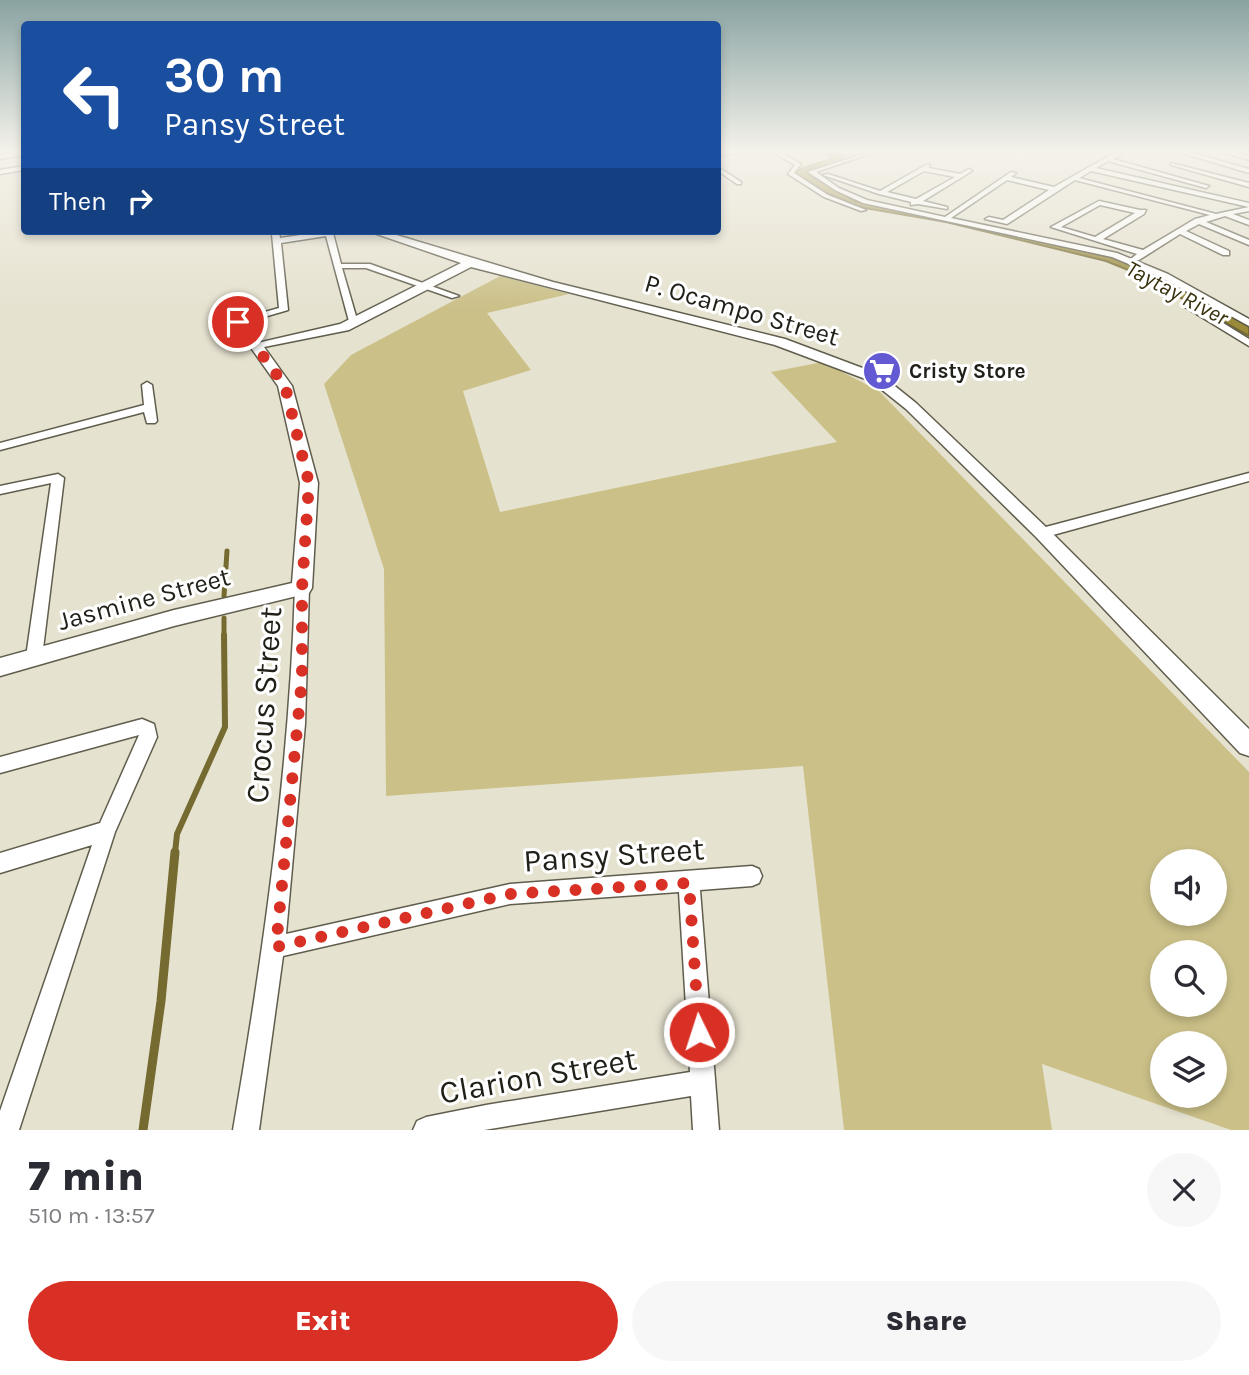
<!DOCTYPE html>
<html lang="en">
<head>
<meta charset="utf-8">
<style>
	:root { --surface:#fff; --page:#f7f7f7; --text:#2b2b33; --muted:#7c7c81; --accent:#d93025 }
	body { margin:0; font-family:Karla,sans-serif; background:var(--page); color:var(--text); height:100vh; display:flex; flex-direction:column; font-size:26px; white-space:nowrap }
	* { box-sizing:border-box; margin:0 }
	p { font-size:23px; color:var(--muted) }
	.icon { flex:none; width:38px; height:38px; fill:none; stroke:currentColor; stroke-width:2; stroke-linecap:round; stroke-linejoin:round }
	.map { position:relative; height:1130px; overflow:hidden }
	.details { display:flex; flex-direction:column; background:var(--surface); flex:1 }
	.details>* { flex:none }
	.top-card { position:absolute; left:21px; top:21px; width:700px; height:214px; border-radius:7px; box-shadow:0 4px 10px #0003; background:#1a4fa0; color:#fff; overflow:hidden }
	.controls { position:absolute; left:1150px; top:849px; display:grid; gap:14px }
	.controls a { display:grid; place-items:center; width:77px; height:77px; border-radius:50%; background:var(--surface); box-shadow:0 4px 10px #0003; font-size:35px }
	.pin { position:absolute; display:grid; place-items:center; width:60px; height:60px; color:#fff; margin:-30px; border:4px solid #fff; border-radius:50%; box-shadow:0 2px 7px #0007 }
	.me { position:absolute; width:77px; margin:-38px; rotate:356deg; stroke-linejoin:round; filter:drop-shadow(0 0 5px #0008) }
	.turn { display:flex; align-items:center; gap:24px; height:147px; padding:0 28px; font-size:32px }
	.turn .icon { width:91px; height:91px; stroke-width:2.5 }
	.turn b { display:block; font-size:49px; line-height:60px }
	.then { display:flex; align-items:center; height:66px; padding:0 28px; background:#0003; gap:14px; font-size:26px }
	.round { display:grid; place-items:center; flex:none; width:74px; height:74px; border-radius:37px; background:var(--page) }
	.overview { display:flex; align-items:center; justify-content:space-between; height:119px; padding:0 28px }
	h1 { font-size:42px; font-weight:800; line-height:52px }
	.cta { display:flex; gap:14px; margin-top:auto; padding:14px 28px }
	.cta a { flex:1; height:80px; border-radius:42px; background:var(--accent); color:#fff; font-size:28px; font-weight:800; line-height:80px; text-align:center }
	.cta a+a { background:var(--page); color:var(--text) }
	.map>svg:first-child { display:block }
	.green { fill:#cbc088; fill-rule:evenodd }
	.water { fill:#9a8a3a; stroke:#756a30; stroke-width:2 }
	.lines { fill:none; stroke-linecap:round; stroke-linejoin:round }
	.stream-far2 { stroke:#756a30; stroke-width:5 }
	.stream-far1 { stroke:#756a30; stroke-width:6 }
	.stream { stroke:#756a30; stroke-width:9 }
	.street-casing { stroke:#605d4d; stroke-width:3 }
	.secondary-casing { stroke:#605d4d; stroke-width:3 }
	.street { fill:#fff; fill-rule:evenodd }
	.secondary { fill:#fff; fill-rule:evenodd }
	.route { stroke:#d93025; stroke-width:12; stroke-dasharray:0 21.6 }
	.labels { text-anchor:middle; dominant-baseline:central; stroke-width:6; stroke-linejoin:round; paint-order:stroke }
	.far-poi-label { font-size:21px; font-weight:bold; fill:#201f18; stroke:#fff; text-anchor:start }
	.far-water-label { font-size:23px; font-style:italic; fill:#38310d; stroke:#fff }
	.street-label { font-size:26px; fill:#201f18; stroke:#fff }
	.near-street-label { font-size:32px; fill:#201f18; stroke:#fff }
</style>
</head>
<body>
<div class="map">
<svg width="1249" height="1130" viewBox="0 0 1249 1130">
	<rect width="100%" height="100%" fill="#e6e2d0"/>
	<path class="green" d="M500,276l69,18 -82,19 44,57 -68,21 37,121 337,-70 -66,-70 52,-10 56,29 370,381v358h-18l-189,-66 10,66h-208l-41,-364 -417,30 -2,-227 -60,-185 27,-29zM1162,861h52v53h-52zM1162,952h52v52h-52zM1162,1043h52v53h-52z"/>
	<path class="water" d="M817,150l26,5 -2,5 -31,10 -1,5 46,26 269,59 33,15 92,52v9l-111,-62 -32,-13 -160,-39 -87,-15 -32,-14 -31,-20 -1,-2 38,-13z"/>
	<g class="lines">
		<path class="stream-far2" d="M224,596l3,-45
			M224,618v19"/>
		<path class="stream-far1" d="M175,853l2,-19 48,-107 -1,-92"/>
		<path class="stream" d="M143,1130l18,-129 14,-149"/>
		<defs>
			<path id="street" d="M733,150h18l-33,6v-4z
				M768,150h8l25,14 -7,9 34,22 38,15 -5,1 -37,-14 -36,-23 7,-9z
				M1119,150h8l-14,9 96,27 -3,2 -98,-27 -12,7 153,35v8l-16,3 16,6v5l-24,-9 -19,6 43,18v5l-50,-21 -13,7 43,20v4h-6l-43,-21 -41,26h-6l-1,-2 5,-4 -86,-27 48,-26 41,9h6l-2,4 -41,25 40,11 52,-31 15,-4 -135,-35 -68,44 -22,-5 4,-2 14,3 46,-30 -42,-10 -56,38 166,35 51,21 81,45v7l-87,-48 -50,-21 -249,-54 -28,-13 -27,-18 64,-21v2l-56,19 23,16 28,12 78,17 66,-45 5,1 -5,4 43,10zM1091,171l158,36 -33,7 -137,-36zM1100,205l35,8 -40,24 -34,-10z
				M1172,150h10l67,19v4z
				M1216,150h11l22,6v4z
				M24,151v4l-24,4v-4z
				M1171,163l78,20v4l-78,-22z
				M926,165h4l-1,3 31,6 9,-5 3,2 -49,30 24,6v2l-29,-5 -7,1v-3l-32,-8 -56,-19 5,-1 52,17zM924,171l31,6 -39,22 -29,-7z
				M24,166v4l-24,4v-4z
				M718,167l23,15v2h-4l-19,-13z
				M328,231l5,2 8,31h29l89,32 -7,2 -86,-30h-24l16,55 -8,2 -24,-89 -45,7 7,67 -44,13 17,22 -8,2 -33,-43 7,-2 13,17 39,-11 -7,-74 7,-2 1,6z
				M1185,303h6l58,36v7l-64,-39z
				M147,382l5,3 5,36 -2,2h-8l-3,-11 -144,38v-7l144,-38 -2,-20z
				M1249,473v8l-207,57 -7,-5 7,-5z
				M58,474l6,4 -22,179 -2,5 -6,1 -6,-1 -2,-5 25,-174 -51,11v-8z
				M302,583l5,1 2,4 -4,136 -19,210 224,-50 242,-18 7,3 3,7 -3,7 -7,3 -52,4 19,240h-26l-2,-34 -207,34h-71l4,-9 9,-4 60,-12 204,-33 -11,-180 -169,12 -227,52 -24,174h-26c31,-180 56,-359 62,-542l2,-4z
				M142,719l12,5 3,13 -42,95 -96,298h-19v-19l92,-266 -92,28v-20l100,-30 39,-88 -139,38v-16z"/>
			<path id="secondary" d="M368,231h15l170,51 232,57 96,36 35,28 132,126 201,200v27l-9,-3 -204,-216 -130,-128 -35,-28 -96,-36 -304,-78 -122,63 -85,17 28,39 26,97 -6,105 -3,5 -135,33 -174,50v-18l174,-48 118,-27 8,-100 -22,-97 -29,-41 91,-21 121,-61z"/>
		</defs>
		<use href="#street" class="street-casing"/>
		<use href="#secondary" class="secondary-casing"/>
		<use href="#street" class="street"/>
		<use href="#secondary" class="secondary"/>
	</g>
	<linearGradient id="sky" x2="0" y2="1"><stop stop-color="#89a3a2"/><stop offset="0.49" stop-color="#f4f2ea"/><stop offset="1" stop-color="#f4f2ea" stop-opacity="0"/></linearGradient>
	<rect width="1249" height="308" fill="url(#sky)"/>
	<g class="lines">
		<path class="route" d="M238,322l47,64 24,97 -7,105v90l-26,269 234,-53 179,-11 10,149"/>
	</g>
	<defs>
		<symbol id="supermarket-disc" viewBox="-11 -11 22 22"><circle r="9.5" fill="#635ad3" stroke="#fff"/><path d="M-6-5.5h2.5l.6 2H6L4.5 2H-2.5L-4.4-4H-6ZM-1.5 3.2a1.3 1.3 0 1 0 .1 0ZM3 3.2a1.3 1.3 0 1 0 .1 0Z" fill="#fff"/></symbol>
	</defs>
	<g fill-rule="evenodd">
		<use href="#supermarket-disc" x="860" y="349" width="44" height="44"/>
	</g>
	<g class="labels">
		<g class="far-poi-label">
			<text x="909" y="371">Cristy Store</text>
		</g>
		<g class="far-water-label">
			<text transform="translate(1177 293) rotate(28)">Taytay River</text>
		</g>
		<g class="street-label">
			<text transform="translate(742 310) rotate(16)">P. Ocampo Street</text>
			<text transform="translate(144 599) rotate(-15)">Jasmine Street</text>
		</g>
		<g class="near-street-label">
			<text transform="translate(264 705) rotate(-86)">Crocus Street</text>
			<text transform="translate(614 855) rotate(-4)">Pansy Street</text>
			<text transform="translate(538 1076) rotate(-10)">Clarion Street</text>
		</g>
	</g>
</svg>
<div class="controls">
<a><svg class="icon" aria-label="sound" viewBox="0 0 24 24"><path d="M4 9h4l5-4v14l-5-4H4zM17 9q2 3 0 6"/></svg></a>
<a><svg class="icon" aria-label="search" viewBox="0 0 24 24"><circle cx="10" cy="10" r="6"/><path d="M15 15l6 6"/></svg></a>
<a><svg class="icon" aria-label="layers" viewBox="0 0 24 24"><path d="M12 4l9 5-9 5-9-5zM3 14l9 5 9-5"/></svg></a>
</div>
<div class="pin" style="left:238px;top:322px;background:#d93025"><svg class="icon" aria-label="arrive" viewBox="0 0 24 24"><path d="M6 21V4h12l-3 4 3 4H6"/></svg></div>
<svg class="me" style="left:699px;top:1032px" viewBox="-20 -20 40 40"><circle r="17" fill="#d93025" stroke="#fff" stroke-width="3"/><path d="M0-11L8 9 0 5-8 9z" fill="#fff"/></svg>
<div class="top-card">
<div class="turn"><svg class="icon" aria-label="left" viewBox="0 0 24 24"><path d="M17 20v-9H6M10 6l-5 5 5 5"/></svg><div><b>30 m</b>Pansy Street</div></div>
<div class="then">Then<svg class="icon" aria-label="right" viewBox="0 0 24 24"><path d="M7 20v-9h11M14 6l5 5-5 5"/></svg></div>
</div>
</div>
<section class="details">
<div class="overview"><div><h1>7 min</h1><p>510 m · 13:57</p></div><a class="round"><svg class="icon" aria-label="close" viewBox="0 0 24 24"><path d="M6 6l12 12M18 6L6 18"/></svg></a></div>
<div class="cta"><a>Exit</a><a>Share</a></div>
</section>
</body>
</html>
